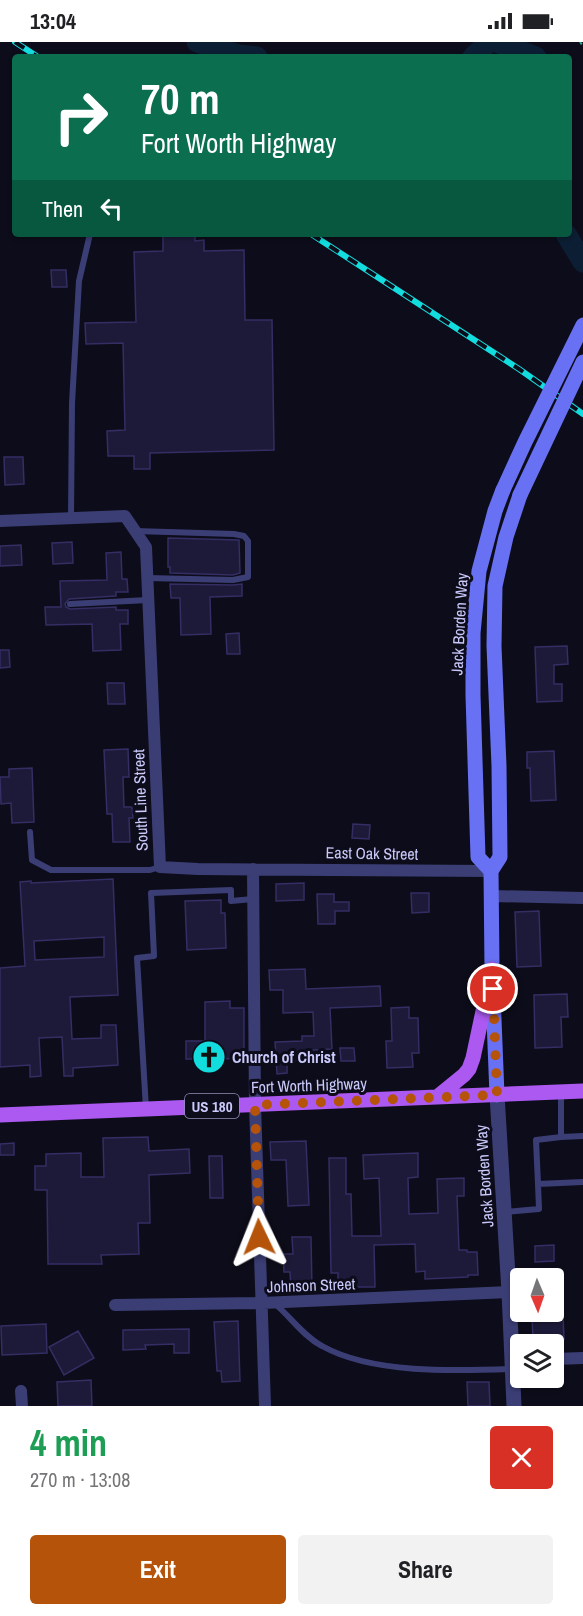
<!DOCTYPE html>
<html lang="en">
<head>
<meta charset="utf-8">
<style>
	:root { --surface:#fff; --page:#f2f2f2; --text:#202124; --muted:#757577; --accent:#b45309 }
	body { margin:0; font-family:"Archivo Narrow",sans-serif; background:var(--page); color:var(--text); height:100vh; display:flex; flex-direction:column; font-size:22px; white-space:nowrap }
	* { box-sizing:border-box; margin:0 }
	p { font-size:20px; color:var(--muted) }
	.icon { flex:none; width:33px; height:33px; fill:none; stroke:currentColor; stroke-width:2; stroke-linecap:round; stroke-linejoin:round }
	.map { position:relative; height:1364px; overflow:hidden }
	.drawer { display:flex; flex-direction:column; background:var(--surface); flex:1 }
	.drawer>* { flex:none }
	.hud { position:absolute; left:12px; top:12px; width:560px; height:183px; border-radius:6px; box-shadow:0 2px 4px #0004; background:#0b6e4f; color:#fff; overflow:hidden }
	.needle { width:39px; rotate:178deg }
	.controls { position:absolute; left:510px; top:1226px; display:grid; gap:12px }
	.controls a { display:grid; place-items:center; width:54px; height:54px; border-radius:6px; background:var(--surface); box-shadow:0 2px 4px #0004; font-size:30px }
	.pin { position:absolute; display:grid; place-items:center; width:51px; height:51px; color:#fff; margin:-26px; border:3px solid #fff; border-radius:50%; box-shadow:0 2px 6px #0007 }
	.me { position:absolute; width:66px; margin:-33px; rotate:358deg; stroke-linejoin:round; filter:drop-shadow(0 0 4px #0008) }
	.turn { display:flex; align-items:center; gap:21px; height:126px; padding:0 30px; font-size:27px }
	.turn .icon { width:78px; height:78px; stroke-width:2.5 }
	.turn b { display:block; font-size:42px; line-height:51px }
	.then { display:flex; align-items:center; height:57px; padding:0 30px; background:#0003; gap:12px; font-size:22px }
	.round { display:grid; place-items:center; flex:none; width:63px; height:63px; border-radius:6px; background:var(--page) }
	.head { display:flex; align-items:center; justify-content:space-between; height:102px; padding:0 30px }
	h1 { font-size:36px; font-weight:800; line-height:45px; color:#1e9e55 }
	.primary-button { display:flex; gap:12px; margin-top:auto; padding:12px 30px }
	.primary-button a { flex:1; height:69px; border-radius:6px; background:var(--accent); color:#fff; font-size:24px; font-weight:800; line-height:69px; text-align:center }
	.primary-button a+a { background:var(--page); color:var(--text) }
	.status { display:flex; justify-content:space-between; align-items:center; height:42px; padding:0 30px; background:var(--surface); direction:ltr }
	.status svg { height:16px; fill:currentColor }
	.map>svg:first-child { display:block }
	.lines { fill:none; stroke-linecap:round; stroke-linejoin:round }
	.river { stroke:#0c1e33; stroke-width:21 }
	.building { fill:#1d1a39; stroke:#332e63; stroke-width:1.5; fill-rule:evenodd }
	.path { stroke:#36a292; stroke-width:2; stroke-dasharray:3 4.5; stroke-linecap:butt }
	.service { stroke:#3b3e75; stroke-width:6 }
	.minor { stroke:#3b3e75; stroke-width:12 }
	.tertiary { stroke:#3b3e75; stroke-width:15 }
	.secondary { stroke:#6871f3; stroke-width:15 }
	.primary { stroke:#ab59f1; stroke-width:15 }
	.rail-casing { stroke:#12dcde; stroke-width:6 }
	.rail { stroke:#0d0c1a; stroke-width:4; stroke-dasharray:11; stroke-linecap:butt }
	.secondary-bridge { stroke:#6871f3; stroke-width:15 }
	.route { stroke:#b45309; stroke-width:10; stroke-dasharray:0 18 }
	.labels { text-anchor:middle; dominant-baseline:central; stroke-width:6; stroke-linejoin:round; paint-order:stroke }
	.shield { fill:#0d0c1a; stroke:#9190b8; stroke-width:1.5 }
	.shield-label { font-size:15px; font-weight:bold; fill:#cac9fb }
	.street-label { font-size:16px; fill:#cac9fb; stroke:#0d0c1a }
	.poi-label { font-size:16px; font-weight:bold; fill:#cac9fb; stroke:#0d0c1a; text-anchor:start }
</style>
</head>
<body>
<div class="status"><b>13:04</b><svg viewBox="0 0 49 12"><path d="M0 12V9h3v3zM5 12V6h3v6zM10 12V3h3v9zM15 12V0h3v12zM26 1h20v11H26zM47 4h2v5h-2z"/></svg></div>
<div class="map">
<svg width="583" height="1364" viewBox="0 0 583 1364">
	<rect width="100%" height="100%" fill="#0d0c1a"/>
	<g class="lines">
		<path class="river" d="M197,0l42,13 18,2
			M496,0l40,15
			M473,15l16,-15
			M566,192l17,28"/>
	</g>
	<path class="building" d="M163,192h32v7l9,-1v11l40,-1 1,70h27l2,130 -124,3v16h-16v-13h-26l-1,-25 18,-1 -2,-87 -37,1 -1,-21 51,-1 -2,-70 29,-1z
		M51,228h15l1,17h-15z
		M4,415h19l1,27 -19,1z
		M168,496l71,2 1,33 -7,2 -63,-2v-6h-2z
		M72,500l1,21 -20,1 -1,-21z
		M21,503l1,20 -22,1v-20z
		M121,510l1,27h5l1,13h-12v4l-47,3 -4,5 1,3 4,2 46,-2v3h12v14h-8l1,26 -28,1 -1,-27 -46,1 -1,-18h16l-1,-26 47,-1 -1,-27z
		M170,542l63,1 9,-1v12l-32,1 1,37 -30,1 -1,-37h-9z
		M239,591l1,21h-13l-1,-20z
		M567,604l1,18 -14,1v19h8v17l-25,1 -2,-55z
		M0,608h9l1,17 -10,1z
		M107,641h17l1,21h-17z
		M128,707l1,28h-6l1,30h8l1,11h-4l1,24h-17l-1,-28h-5l-3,-64z
		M554,709l2,49 -25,1 -1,-33h-3v-16z
		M32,726l2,54 -22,1 -1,-20 -10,1 -1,-27h9v-8z
		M353,782l17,1 -1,14 -17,-1z
		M113,837l5,116 -48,2 2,42 29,-1v-13h15l2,40 -45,3v8h-9l-2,-39 -23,1 2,38 -11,1v-12l-30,2v-99l25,-2 -5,-84 11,-1v2zM104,895v20l-69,3 -1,-19z
		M304,841v17l-28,1v-17z
		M411,851h18v19l-17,1z
		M317,852h17v8h15v9h-14v13h-17z
		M221,858v13h4l1,35 -39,2 -2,-49z
		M539,869l2,55 -24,1 -2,-55z
		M305,927l1,20 74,-3 1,20 -51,2 2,41 -19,1 1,10 -27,1v12l-10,1 -2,-32 27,-1v-5h12l-1,-24 -30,1v-23h-13l-1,-20z
		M567,952l1,23h-7l1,30 -27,1 -1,-53z
		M230,959v7h14v50l-25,1v10h-12v-10h-21v-18h19v-39z
		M409,965v11h9l1,35h-7l1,14 -26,1 -1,-27h6l-1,-33z
		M340,1006h14l1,13h-14z
		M148,1095l1,14 40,-2 1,24 -41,2 1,48h-12l1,31 -38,1 1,9h-54l-1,-74h-12v-24h11v-12l35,-1v24h23l-1,-39z
		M306,1099l3,64 -21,1 -2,-46h-15l-1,-18z
		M14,1101v12h-14v-11z
		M418,1111v24l-10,1 1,36 29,-1 -1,-34 27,-1v18h-7l2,54h8v2h10l1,23h-10v2l-43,2v-8l-9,1 -1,-28 -41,1 1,42h-37v-14h-7l-2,-115h17v36h5l1,42h29l-2,-58 -15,1 -1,-24z
		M209,1114h13l1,42h-13z
		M292,1195h19l1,52 -21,1 -1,-18h-6l-1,-18h10z
		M554,1203v16l-19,1v-16z
		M563,1273l1,24 -31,2 -1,-25z
		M238,1279l2,60 -18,1 -1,-11h-4l-3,-49z
		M46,1282l1,29 -45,2 -1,-29z
		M189,1287v24h-15v-9l-29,1 1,4 -23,1v-20z
		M78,1289l16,27 -30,17 -15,-28z
		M91,1338l1,26h-34l-1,-24z
		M467,1340h22l1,24h-22z"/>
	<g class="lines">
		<path class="path" d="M580,0l3,4"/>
		<path class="service" d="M71,476l1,-115 7,-122 11,-47
			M135,489l99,3 10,2 4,5v36l-15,3 -86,-2
			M70,562l78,-4
			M30,790l2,28 19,10h99l10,-3
			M146,1067l-9,-151 17,-2 -3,-63 80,-3v11l22,-2
			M561,1095l22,-1
			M538,1142l-2,-44 25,-3v-44
			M505,1170l34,-3 -1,-25 45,-2
			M274,1261c16,13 29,33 48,43 50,28 132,25 189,23"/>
		<path class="minor" d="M0,479l125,-5 21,31 14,320 38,2 293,2
			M253,827l2,236 10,301
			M492,854l91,2
			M115,1263l147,-2 247,-11
			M554,1317l29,-1
			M21,1349l1,15"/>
		<path class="tertiary" d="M497,1053l12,197 5,114"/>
		<path class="secondary" d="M491,829l-13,-14 -5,-162v-62l6,-62 16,-60 8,-21
			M497,1053l-5,-126 -1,-98 9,-14 -1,-91 -5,-120 1,-60 11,-49 14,-42"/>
		<path class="primary" d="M437,1055l27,-22 5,-6 4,-11 19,-89
			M0,1073l583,-24"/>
		<defs>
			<path id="rail" d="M15,0l23,15
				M311,192l208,135 64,45"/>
		</defs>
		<use href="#rail" class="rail-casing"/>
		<use href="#rail" class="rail"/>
		<path class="secondary-bridge" d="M503,448l22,-48 58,-117
			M520,453l63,-133"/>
	</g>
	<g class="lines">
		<path class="route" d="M259,1195l-4,-132 242,-10 -4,-106"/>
	</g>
	<defs>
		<symbol id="church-disc" viewBox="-11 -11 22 22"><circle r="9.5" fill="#12dcde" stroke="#0d0c1a"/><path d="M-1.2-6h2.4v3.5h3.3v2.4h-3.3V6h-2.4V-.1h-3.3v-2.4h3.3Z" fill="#111"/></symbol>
	</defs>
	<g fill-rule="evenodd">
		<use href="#church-disc" x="190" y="996" width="38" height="38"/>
	</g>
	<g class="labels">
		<rect class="shield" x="185" y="1052" width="54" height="24" rx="4.5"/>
		<g class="shield-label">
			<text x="212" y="1064">US 180</text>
		</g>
		<g class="street-label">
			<text transform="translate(459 582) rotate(-87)">Jack Borden Way</text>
			<text transform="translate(140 758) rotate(-92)">South Line Street</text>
			<text transform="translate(372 811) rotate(1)">East Oak Street</text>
			<text transform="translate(309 1043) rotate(-2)">Fort Worth Highway</text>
			<text transform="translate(484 1134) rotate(-94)">Jack Borden Way</text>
			<text transform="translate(311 1243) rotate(-2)">Johnson Street</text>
		</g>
		<g class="poi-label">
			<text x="232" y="1015">Church of Christ</text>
		</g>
	</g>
</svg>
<div class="controls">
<a><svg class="needle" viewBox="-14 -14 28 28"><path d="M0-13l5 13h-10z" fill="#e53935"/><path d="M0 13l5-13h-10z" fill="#757577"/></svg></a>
<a><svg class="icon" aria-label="layers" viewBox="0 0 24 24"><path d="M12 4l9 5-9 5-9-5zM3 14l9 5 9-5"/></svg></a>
</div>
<div class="pin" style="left:493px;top:947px;background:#d93025"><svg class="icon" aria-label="arrive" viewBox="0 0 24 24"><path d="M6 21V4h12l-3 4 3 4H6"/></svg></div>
<svg class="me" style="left:259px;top:1195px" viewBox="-20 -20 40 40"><path d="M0-17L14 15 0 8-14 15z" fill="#b45309" stroke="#fff" stroke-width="4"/></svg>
<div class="hud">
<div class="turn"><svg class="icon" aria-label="right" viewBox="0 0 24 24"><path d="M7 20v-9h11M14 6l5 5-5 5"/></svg><div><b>70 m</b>Fort Worth Highway</div></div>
<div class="then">Then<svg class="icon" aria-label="left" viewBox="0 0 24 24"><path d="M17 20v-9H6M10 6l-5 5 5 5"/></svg></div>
</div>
</div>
<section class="drawer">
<div class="head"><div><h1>4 min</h1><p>270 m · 13:08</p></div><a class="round" style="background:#d93025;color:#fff"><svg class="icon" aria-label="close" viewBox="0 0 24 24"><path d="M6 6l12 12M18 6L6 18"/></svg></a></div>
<div class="primary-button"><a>Exit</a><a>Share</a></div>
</section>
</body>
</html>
